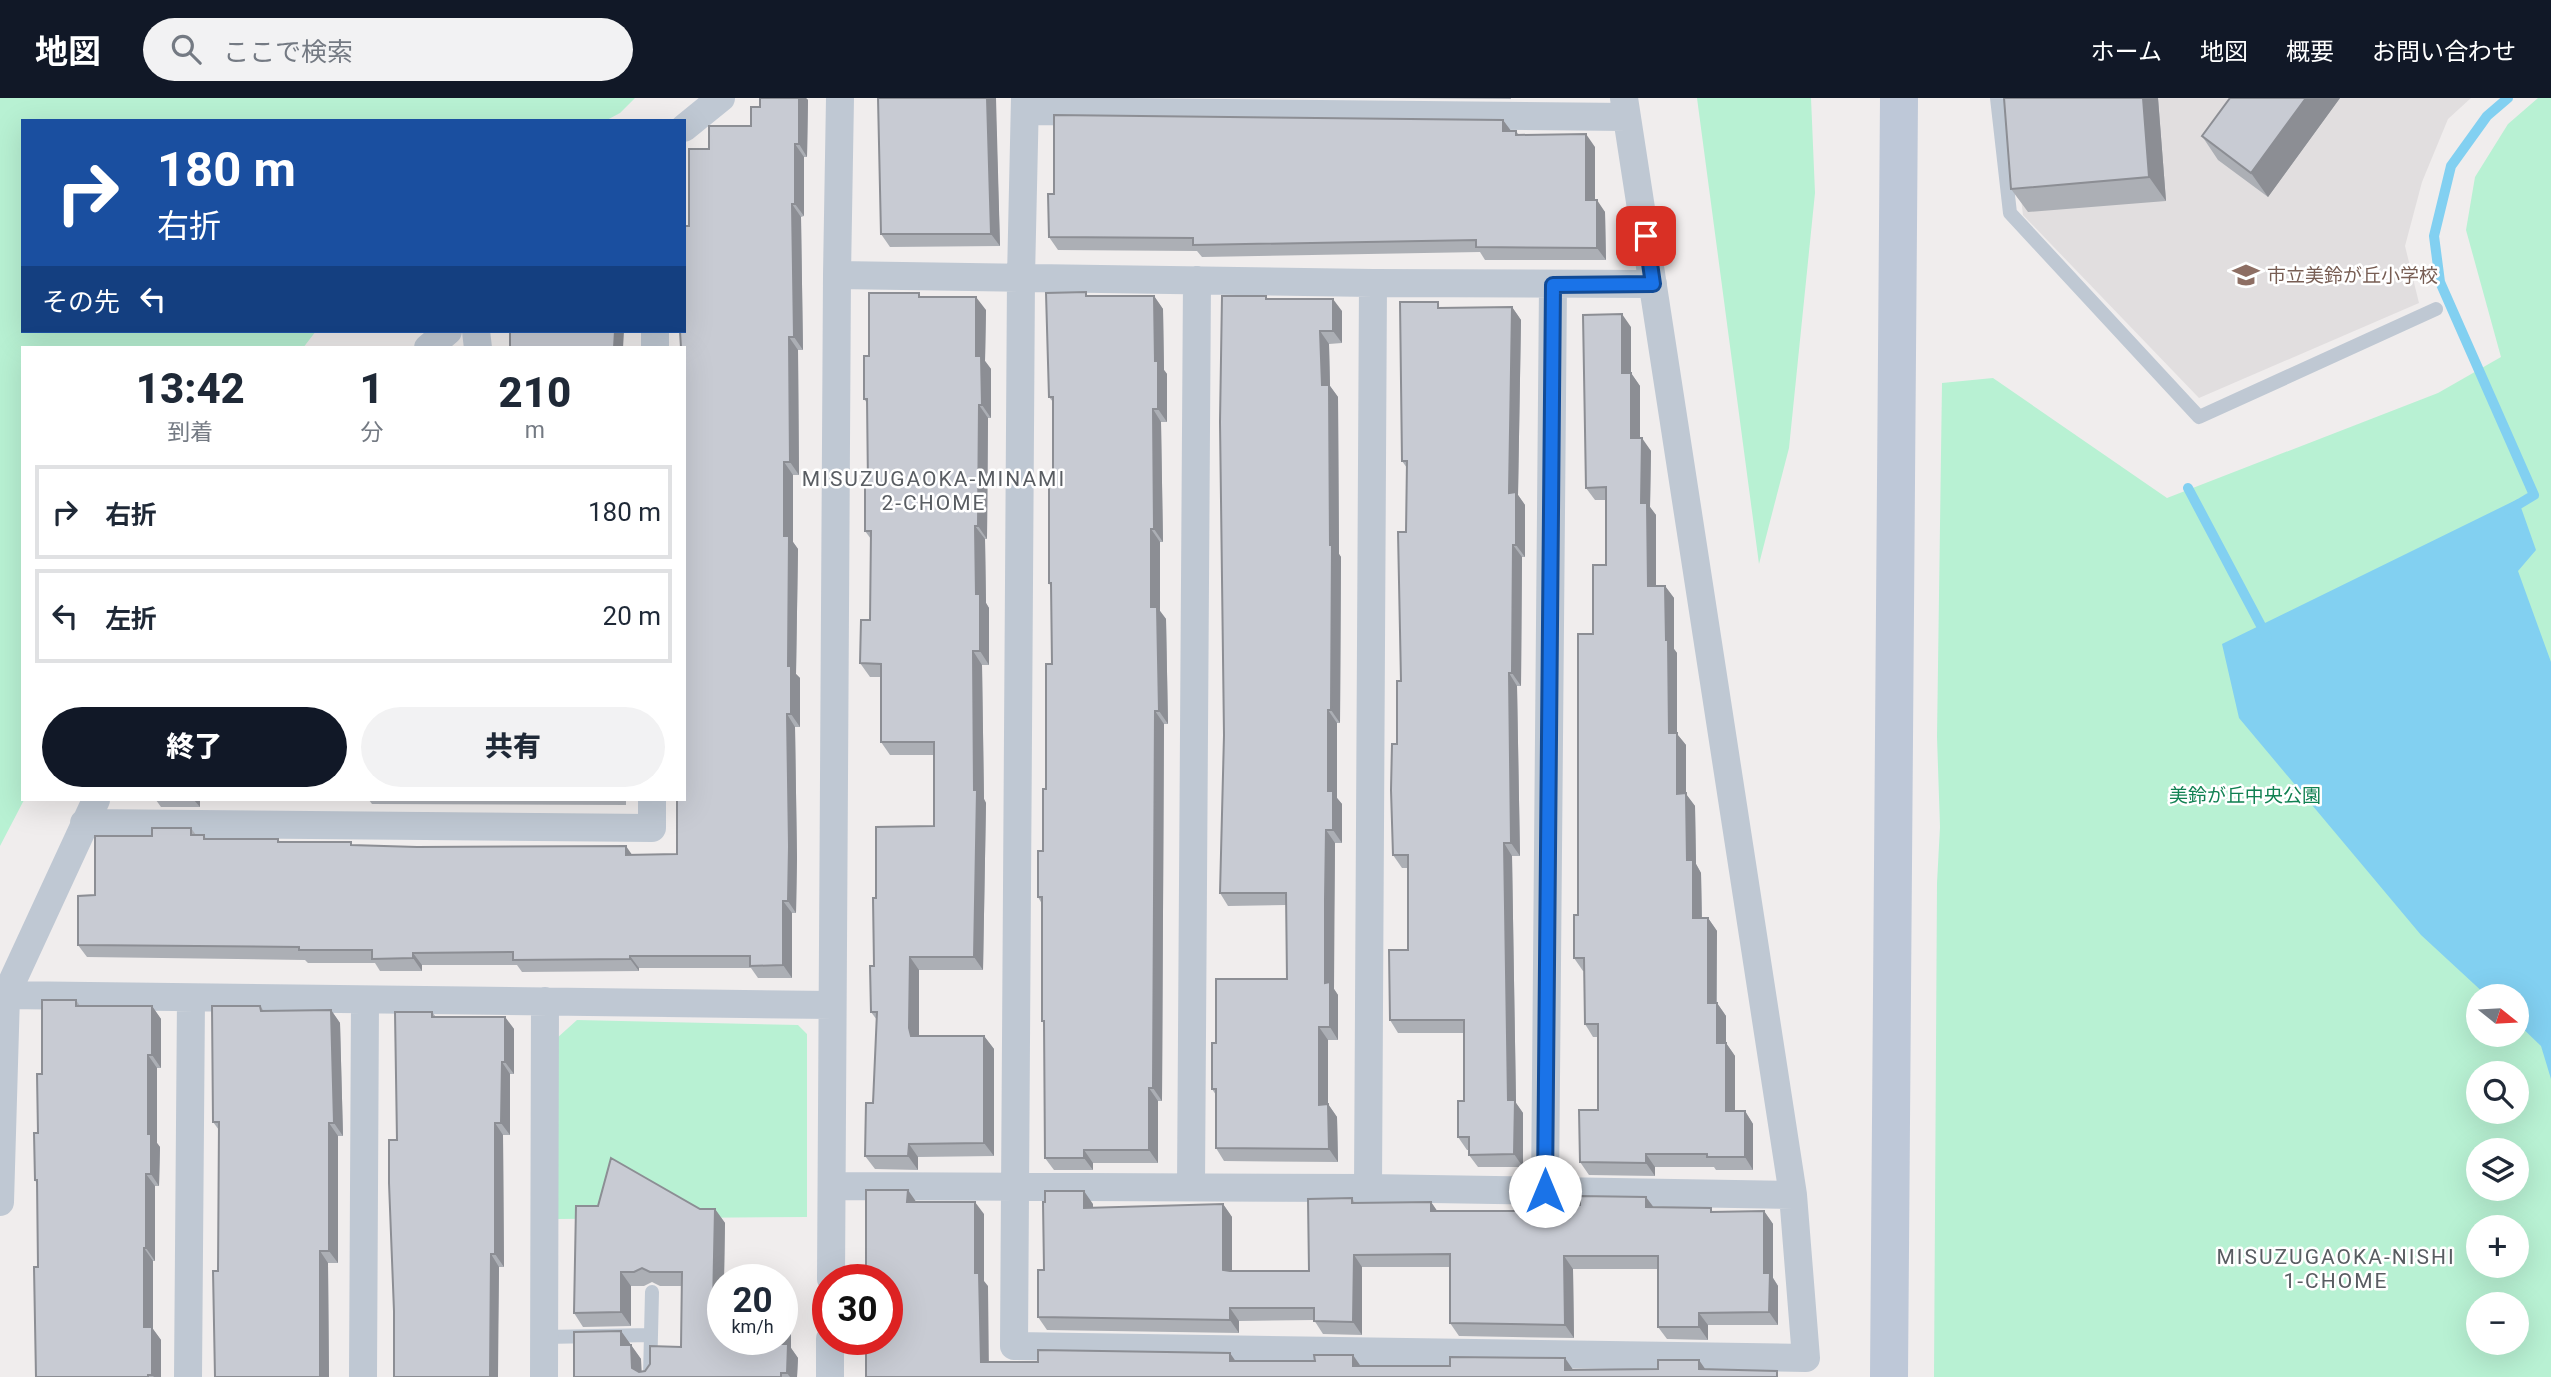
<!DOCTYPE html>
<html lang="ja">
<head>
<meta charset="utf-8">
<style>
	:root { --surface:#fff; --page:#f2f2f3; --text:#1f2937; --muted:#747a83; --line:#e0e1e3; --accent:#111827 }
	body { margin:0; font-family:Roboto,"Noto Sans JP",sans-serif; background:var(--page); color:var(--text); height:100vh; display:flex; flex-direction:column; font-size:26px; white-space:nowrap }
	* { box-sizing:border-box; margin:0 }
	p { font-size:23px; color:var(--muted) }
	.icon { flex:none; width:38px; height:38px; fill:none; stroke:currentColor; stroke-width:2; stroke-linecap:round; stroke-linejoin:round }
	.map { position:relative; flex:1; overflow:hidden }
	.panel { position:absolute; left:21px; top:248px; width:665px; height:455px; display:flex; flex-direction:column; background:var(--surface); border-radius:0px; box-shadow:0 7px 28px #0002 }
	.panel>* { flex:none }
	.top-card { position:absolute; left:21px; top:21px; width:665px; height:214px; border-radius:0px; box-shadow:0 7px 28px #0002; background:#1a4fa0; color:#fff; overflow:hidden }
	.needle { width:46px; rotate:108deg }
	.fabs { position:absolute; left:2466px; top:886px; display:grid; gap:14px }
	.fabs a { display:grid; place-items:center; width:63px; height:63px; border-radius:50%; background:var(--surface); box-shadow:0 7px 28px #0002; font-size:35px }
	.speed { position:absolute; left:707px; top:1166px; display:flex; gap:14px; font-size:35px; font-weight:700; text-align:center }
	.speed>* { display:grid; place-content:center; width:91px; height:91px; border-radius:50%; background:var(--surface); box-shadow:0 7px 28px #0002; line-height:1 }
	.speed small { font-size:18px; font-weight:400 }
	.speed .limit { border:10px solid #d22; background:#fff; color:#111 }
	.pin { position:absolute; display:grid; place-items:center; width:60px; height:60px; color:#fff; margin:-30px; border-radius:14px; box-shadow:0 4px 10px #0006 }
	.me { position:absolute; width:77px; margin:-38px; rotate:0deg; stroke-linejoin:round; filter:drop-shadow(0 0 5px #0008) }
	.turn { display:flex; align-items:center; gap:24px; height:147px; padding:0 21px; font-size:32px }
	.turn .icon { width:91px; height:91px; stroke-width:2.5 }
	.turn b { display:block; font-size:49px; line-height:60px }
	.then { display:flex; align-items:center; height:66px; padding:0 21px; background:#0003; gap:14px; font-size:26px }
	.eta { display:flex; justify-content:space-evenly; align-items:center; height:119px; text-align:center }
	.eta b { font-size:42px; font-weight:800; line-height:49px }
	.primary-button { display:flex; gap:14px; margin-top:auto; padding:14px 21px }
	.primary-button a { flex:1; height:80px; border-radius:42px; background:var(--accent); color:#fff; font-size:28px; font-weight:800; line-height:80px; text-align:center }
	.primary-button a+a { background:var(--page); color:var(--text) }
	ul { padding:0; list-style:none }
	li { display:flex; align-items:center; gap:21px; height:94px; margin:0 14px 10px; padding:0 7px; border:4px solid var(--line); border-radius:0px }
	li div { flex:1 }
	li b { display:block; font-size:26px }
	li em { font-style:normal }
	header { display:flex; align-items:center; gap:42px; box-sizing:border-box; height:98px; padding:0 35px; background:var(--accent); color:#fff }
	header strong { font-size:33px }
	nav { display:flex; gap:38px; margin-inline-start:auto; font-size:24px }
	.search { width:490px; height:63px; background:var(--page); display:flex; align-items:center; gap:18px; box-sizing:border-box; padding:0 24px; border-radius:38px; color:var(--muted); font-size:26px }
	.map>svg:first-child { display:block }
	.education { fill:#e1dedf }
	.green { fill:#b8f1d3; fill-rule:evenodd }
	.water { fill:#82d0f1 }
	.lines { fill:none; stroke-linecap:round; stroke-linejoin:round }
	.stream { stroke:#82d0f1; stroke-width:10 }
	.lane { stroke:#bfc8d3; stroke-width:14 }
	.street { stroke:#bfc8d3; stroke-width:28 }
	.secondary { stroke:#bec8d8; stroke-width:38 }
	.wall { fill:#acafb5 }
	.shaded-wall { fill:#8c8e94 }
	.building { fill:#c8cbd3; stroke:#8c8e94; stroke-width:2 }
	.route-casing { stroke:#114b97; stroke-width:18 }
	.route { stroke:#1a73e8; stroke-width:12 }
	.labels { text-anchor:middle; dominant-baseline:central; stroke-width:5; stroke-linejoin:round; paint-order:stroke }
	.education-label { font-size:19px; fill:#785e54; stroke:#fff; text-anchor:start }
	.park-label { font-size:19px; fill:#118152; stroke:#fff }
	.neighbourhood-label { font-size:21px; letter-spacing:2px; fill:#595d62; stroke:#fff }
</style>
</head>
<body>
<header>
<strong>地図</strong>
<div class="search"><svg class="icon" aria-label="search" viewBox="0 0 24 24"><circle cx="10" cy="10" r="6"/><path d="M15 15l6 6"/></svg>ここで検索</div>
<nav><a>ホーム</a><a>地図</a><a>概要</a><a>お問い合わせ</a></nav>
</header>
<div class="map">
<svg width="2551" height="1279" viewBox="0 0 2551 1279">
	<rect width="100%" height="100%" fill="#f0eded"/>
	<path class="education" d="M2009,0h462l-23,21 -26,63 -17,64 14,57 -220,95 -176,-183z"/>
	<path class="green" d="M0,0h635l-15,15 -15,8h-582v210h293l-13,17h-280l1,452 -24,46z
		M1697,0h114l4,95 -26,255 -30,116z
		M2538,0h13v1279h-617l3,-494 3,-56 -3,-90 5,-354 51,-5 174,120 271,-105 63,-36 -35,-127 9,-53 33,-53zM2478,898h38v38h-38zM2478,975h38v38h-38zM2478,1052h38v38h-38zM2478,1129h38v38h-38zM2478,1206h38v38h-38z
		M577,922l221,5 9,9v183l-250,2v-181z"/>
	<path class="water" d="M2518,401l18,51 -18,21 33,91v417l-10,-33 -24,-23 -1,-27h-29l-66,-61 -182,-217 -17,-74z"/>
	<g class="lines">
		<path class="stream" d="M2508,0l-21,18 -36,50 -17,70 6,46 94,213 -25,15
			M2188,390l79,149"/>
		<path class="lane" d="M1997,0l13,115 189,204 237,-108
			M544,1239l107,-2
			M650,1279l2,-85"/>
		<path class="street" d="M1025,0l-4,179 -7,1069 792,12 -13,-163 -169,-1097
			M1025,13l602,6
			M684,30l37,-30
			M837,177l536,8 280,1
			M476,233l2,17
			M428,250l20,-17
			M655,250v-17
			M84,725l568,5v-28
			M6,897l826,10
			M832,1088l536,2 425,7
			M1191,1088l6,-906
			M1368,1090l5,-905
			M1545,1093l8,-906
			M0,1104l6,-207 90,-195
			M831,1181l6,-1004 3,-177
			M188,1279l3,-379
			M363,1279l2,-377
			M544,1279l1,-376
			M830,1279v-38"/>
		<path class="secondary" d="M1889,1279l10,-1279"/>
	</g>
	<path class="wall" d="M760,0h46l2,2 -1,57h-3v59l-3,1 2,133h-5l1,125h-6v67l5,7 -2,125 4,4v49h-5l2,131 -1,55h-4v65h-34l-7,-10h-112v3l-117,1 -5,-7h-95v6h-42l-5,-8h-67l-3,-3 -218,-3 -9,-12 17,-50 96,-67 5,7h8l2,4h72l2,3 74,3 278,10 45,-1 12,-628 20,-77 42,-23 9,-19z
		M1389,0h122v1z
		M2158,0l8,103 -138,11 -17,-23z
		M2230,0h110l-72,99 -50,-37 -16,-24z
		M996,22l4,126 -110,1 -9,-13z
		M1503,22l7,11h6l3,4 76,12v53l10,12 1,48h-121l-5,-8 -278,5 -5,-6 -139,-1 -9,-13 5,-43z
		M1089,198h65l9,13 1,61 3,4v48h-6l2,120h-3v69l6,8 2,105h-4l-2,377h-4v62h-65v7h-39l-9,-12 -1,-134 -2,-3v-117l-4,-7 5,-46 9,-187 -1,-77 -2,-4 4,-106v-75l-4,-5z
		M922,199l64,13 -1,51 6,8v49h-3l-1,121h-2l1,64 3,5v57h-7l2,134 2,4 -3,167h-64v66h65l10,13v107l-76,1v13l-43,-1 -10,-13 8,-53 4,-83 -6,-8 5,-114 58,-72v-71h-44l-9,-13v-65h-11l-10,-14 10,-43 1,-81 -6,-8 3,-46 -1,-82 -3,-4z
		M1268,201l74,12v32l-13,1 1,42 8,11 1,157 2,3 -1,166h-3v75l5,6v39h-7l-1,70v76l4,6v45h-10v64l9,13 1,45 -114,-1 -8,-13v-53l-4,-6 4,-46 71,-64 -1,-74 -58,1 -8,-13z
		M1512,209l9,13 -3,175 7,10v52h-3l-1,129h-4l3,170h-8l4,247 7,10v54h-45l-9,-12v-5h-2l-9,-13 6,-36v-68h-66l-8,-13 18,-70v-82h-6l-9,-13 4,-111 4,-63 5,-149 1,-64 -5,-7 40,-153z
		M1631,229v46l9,13v52l11,13 -1,56 6,8v71h9l9,12v51l3,4v81l9,11v49l9,12 1,58 5,9 1,45h6l9,13v72l9,13v27l9,13v55h10l8,13v46h-37l-2,-3h-59v9l-66,-1 -9,-13 18,-52v-73h-5l-8,-13 -1,-53h-1l-9,-13 4,-43 15,-281 13,-69v-65h-11l-9,-12z
		M156,702h44v7h-39z
		M308,702h318v5l-254,-1 -3,-4z
		M76,902l4,6h72l9,13v49h-4v75l3,4 -1,39h-4v75h-2v68l8,11v37h-125l2,-110 -1,-83 -2,-4 7,-106z
		M260,908l4,5 67,-1 9,13 3,113h-5v127h-10l1,114h-114l3,-106 1,-141 -6,-8z
		M432,914l4,5h69l9,12v45h-4v61h-7l1,132h-5l-1,58 -101,-185z
		M1352,1100l3,5 76,-1 6,9h94l123,-4 60,5 50,-1 9,13v54l5,8v39h-70v15l-41,-1 -9,-12v-58h-85l1,69 -115,-2 -9,-13v-56h-88v68l-39,-1 -9,-14 -75,1v12l-192,-3 -9,-13 6,-47 49,-66v4l130,-4 9,13v54h77z
		M598,1108l117,3 10,14 -1,56h-1v60h59v-32l9,13v28l7,10 -1,19h-223l47,-46 20,28v13l4,-1 36,-24 1,-61h-22l-8,-4 -8,4h-13v40l-48,1 -9,-14z"/>
	<path class="shaded-wall" d="M799,0h7l2,2 -1,57 -8,-13z
		M987,0h9l4,148 -9,-12z
		M2143,0h15l8,103 -17,-24z
		M2306,0h34l-72,99 -17,-24z
		M1503,22l9,12 -9,-1z
		M1586,36l9,13v65l-9,-12z
		M795,46l9,13v59l-9,-12z
		M1597,102l8,12 1,48 -9,-12z
		M792,106l9,13 2,133 -9,-13z
		M1154,198l9,13 1,61 3,4v48l-9,-13 -3,-48z
		M976,199l10,13 -1,51 6,8v49l-9,-13 -6,-49z
		M1333,201l9,12v32l-9,-12z
		M1512,209l9,13 -3,175 7,10v52l-9,-12 -7,-52z
		M1622,216l9,13v59l-9,-13z
		M615,233h9l-1,17h-9z
		M1320,233l9,13 1,42 8,11 1,157 2,3 -1,166 -9,-13 -1,-165 -8,-160z
		M789,239l9,13 1,125 -9,-13z
		M1631,275l9,13v65l-9,-13z
		M979,307l9,13 -1,121 -9,-13z
		M1153,311l8,13 2,120 -9,-13z
		M1642,340l9,13 -1,56 6,8v83l-8,-12 -7,-83z
		M784,364l9,13v67l5,7 -2,125 4,4v49l-9,-13 -3,-48 -4,-130z
		M975,428l10,13 1,64 3,5v57l-9,-14 -4,-57z
		M1151,431l9,13v69l6,8 2,105 -9,-13 -8,-104z
		M1513,447l9,12 -1,129 -9,-13z
		M1665,488l9,12v51l3,4v81l9,11v49l9,12 1,58 5,9 1,58 -9,-13 -6,-58 -18,-127z
		M973,553l9,14 2,134 2,4 -3,167 -9,-13v-167z
		M1509,575l8,13 3,170 -9,-13z
		M1328,612l9,13v75l5,6v39l-9,-13 -5,-39z
		M1155,613l9,13 -2,377 -9,-13z
		M787,616l8,13 2,131 -1,55 -8,-12z
		M194,702h6v7z
		M1326,732l9,13 -1,146 4,6v45l-8,-13 -5,-44z
		M1504,745l8,13 4,247 7,10v54l-9,-13 -6,-54z
		M626,748l9,13 -9,-4z
		M783,803l9,12v65l-9,-13z
		M1708,820l9,13 -1,85 -8,-13z
		M413,855l9,12v6l-9,-13z
		M630,858l9,12v3l-9,-12z
		M910,859l9,13v71l-8,-5 -2,-8z
		M1717,905l9,13v27l9,13v68l-9,-13 -9,-68z
		M152,908l9,13v49l-9,-13z
		M331,912l9,13 3,113 -9,-13z
		M505,919l9,12v45l-9,-12z
		M1319,929l9,13v77l-9,-12z
		M984,938l10,13v107l-10,-13z
		M148,957l9,13v75l3,4 -1,39 -8,-12 -3,-40z
		M502,964l8,12v61l-9,-12z
		M1149,990l9,13v62l-9,-13z
		M1328,1006l9,13 1,45 -9,-13z
		M1745,1013l8,13v46l-8,-13z
		M329,1025l9,13v127l-9,-12z
		M495,1025l8,12 1,132 -9,-13z
		M909,1046l9,13v13l-10,-14z
		M1084,1052l9,13v7l-9,-12z
		M1646,1056l9,13v9l-9,-13z
		M146,1076l9,12v75l-9,-13z
		M908,1092l9,13 -10,-1z
		M1084,1093l9,13v16l-9,-12z
		M1646,1099l9,12 -9,-2z
		M975,1104l9,12v67l4,5 1,89 -8,-13 -6,-89z
		M1431,1104l9,13 -9,-4z
		M1223,1106l9,13v65l-9,-12z
		M715,1111l10,14 -1,56h-1v40l-10,-14z
		M1764,1113l9,13v54l5,8v39l-9,-13 -5,-39z
		M144,1150l9,13v68l8,11v37h-7l-2,-2 -8,-48z
		M320,1153l8,12 1,114h-9z
		M491,1156l8,13 -1,110h-8z
		M1354,1157l8,12v68l-9,-13z
		M1564,1158l9,13 1,69 -9,-13z
		M621,1174l10,14v40l-10,-14z
		M782,1209l9,13v28l7,10 -1,19h-7l-3,-4 -6,-29v-5h1z
		M1230,1210l9,13v12l-9,-13z
		M1699,1215l9,12v15l-9,-13z
		M621,1233l20,28 1,18 -10,-9 -11,-23z
		M1230,1255l9,13 -9,-5z
		M1353,1257l9,13 -9,-2z
		M1565,1260l9,13 -9,-1z
		M1699,1262l9,13 -9,-4z"/>
	<path class="building" d="M760,0h39v46h-4v60h-3l2,133h-5l1,125h-6v74h5l-1,130h3v48h-4l2,132 -1,55h-5v64l-33,1v-10h-120v3l-117,1v-8l-100,1v5l-41,1v-9h-73v-3l-221,-2v-49l17,-1v-59h57v-8h39v7h13v4h74v3h73v3l66,2 209,-1v9l51,-1v-54h7v-452h-3l-1,-17h4v-105h5v-77h20v-23h42v-19h9z
		M878,0h109l4,136h-110z
		M2004,0h139l6,79 -138,12z
		M2230,0h76l-55,75 -49,-37z
		M1054,17l449,5v11h13v4l70,-1v66h11v48l-121,-1v-7l-283,5v-7l-144,-1 -1,-43h6z
		M1086,194v4h68l1,65h3v48h-5l1,120h-3v78h6l2,104h-4l-2,377h-4v62h-65v8h-39l-1,-137h-2v-124h-4v-46h5v-62h3v-125h6l-1,-81h-2v-106h4v-80h-4l-3,-104z
		M869,195h50v4h57v59h5l1,49h-3l-1,121h-3l1,68h4v57h-7l1,139h3l-3,167h-64l-1,71 2,8h73v107l-75,1 -1,12h-43l1,-53h7l4,-91h-6l-1,-46h4l-1,-68h3v-71l58,-1v-84h-53v-78l-21,-1 1,-43h9l1,-89h-6v-46h3l-1,-86h-3v-43h5z
		M1222,198h44v3h67v32h-13l2,54h7l1,160h2l-1,165h-3v81h5v39h-7l-1,70v83l5,-1v45h-11v78l9,-1 1,45 -113,-1v-59h-4v-46h4v-64h71l-1,-86h-66l4,-158 -4,-313z
		M1400,204h38v6l74,-1 -3,186 7,-1v53h-3l-1,128h-3l2,170h-7l4,257h7l-1,54 -45,1v-18h-11v-36h6v-81h-74l-1,-70h19v-95h-15l-2,-65 1,-46h5v-63h4l-3,-149h8l1,-71h-5z
		M1622,216v59h9v65h11l-1,65h6l1,83h17l1,54h2l1,93h8v61l9,-1 1,67h6v58h15v85h9v40h9v68h19v46h-38v-3h-61v9l-66,-1 -1,-52h19v-86h-13l-1,-66h-10v-43h4v-281h15v-69h13v-78l-20,1 -3,-173z
		M510,233h105l-1,17h-104z
		M42,902h34v6h76v49h-4v79h3v40h-5v74h-2v79h8v48h-4v2h-112l-2,-110h4l-1,-87h-2l-1,-47h4l-1,-59h5z
		M212,908h48l1,5 70,-1 3,113h-5v128h-9v126h-105l-2,-106h5l1,-149h-6z
		M395,914h37v5h73v45h-3l-1,61h-6v131h-4l-1,123h-96v-66l-5,-128v-43h8z
		M611,1060l89,51h15l-2,96h10v34h58v5h7l-1,29h-6v4h-207v-45l47,-1v14h10l1,23 7,4 6,-1 5,-7v-18l31,1 1,-75h-32l-8,-4 -8,4h-13v40l-47,1 2,-107h22z
		M866,1092h42l-1,12h68v71h4l2,89h57v-12l192,3v8h85l-1,-6h39v11h97v-9l115,1v12l93,-1v-9h41v9l78,2v6h-911v-38h21v-60h-21z
		M1045,1093h39v17l139,-4v66l7,1h79l-1,-72 44,-1v5l79,-1v9h100v-5l49,-1v-9l66,1v10l65,1v4l53,-1v62h6l-1,39 -70,1v14h-41v-71h-94l1,69 -115,-2v-69l-96,1 -1,67 -39,-1v-13h-84v12l-192,-3v-47h6l-1,-68h2z"/>
	<g class="lines">
		<defs>
			<path id="route" d="M1545,1093l8,-906 100,-1 -7,-48"/>
		</defs>
		<use href="#route" class="route-casing"/>
		<use href="#route" class="route"/>
	</g>
	<defs>
		<symbol id="school-bare" viewBox="-9 -9 18 18"><path d="M0-5L7-2L0 1L-7-2ZM-4 1L0 2.5L4 1V4Q0 6-4 4Z" fill="#8d6e63" stroke="#fff" stroke-width="2.5" paint-order="stroke"/></symbol>
	</defs>
	<g fill-rule="evenodd">
		<use href="#school-bare" x="2227" y="158" width="38" height="38"/>
	</g>
	<g class="labels">
		<g class="education-label">
			<text x="2267" y="177">市立美鈴が丘小学校</text>
		</g>
		<g class="park-label">
			<text x="2245" y="697">美鈴が丘中央公園</text>
		</g>
		<g class="neighbourhood-label">
			<text x="934" y="381">MISUZUGAOKA-MINAMI<tspan x="934" dy="24">2-CHOME</tspan></text>
			<text x="2336" y="1159">MISUZUGAOKA-NISHI<tspan x="2336" dy="24">1-CHOME</tspan></text>
		</g>
	</g>
</svg>
<div class="fabs">
<a><svg class="needle" viewBox="-14 -14 28 28"><path d="M0-13l5 13h-10z" fill="#e53935"/><path d="M0 13l5-13h-10z" fill="#747a83"/></svg></a>
<a><svg class="icon" aria-label="search" viewBox="0 0 24 24"><circle cx="10" cy="10" r="6"/><path d="M15 15l6 6"/></svg></a>
<a><svg class="icon" aria-label="layers" viewBox="0 0 24 24"><path d="M12 4l9 5-9 5-9-5zM3 14l9 5 9-5"/></svg></a>
<a>+</a>
<a>−</a>
</div>
<div class="speed"><div>20<small>km/h</small></div><div class="limit">30</div></div>
<div class="pin" style="left:1646px;top:138px;background:#d93025"><svg class="icon" aria-label="arrive" viewBox="0 0 24 24"><path d="M6 21V4h12l-3 4 3 4H6"/></svg></div>
<svg class="me" style="left:1545px;top:1093px" viewBox="-20 -20 40 40"><circle r="19" fill="#fff"/><path d="M0-13L10 11 0 6-10 11z" fill="#1a73e8"/></svg>
<div class="top-card">
<div class="turn"><svg class="icon" aria-label="right" viewBox="0 0 24 24"><path d="M7 20v-9h11M14 6l5 5-5 5"/></svg><div><b>180 m</b>右折</div></div>
<div class="then">その先<svg class="icon" aria-label="left" viewBox="0 0 24 24"><path d="M17 20v-9H6M10 6l-5 5 5 5"/></svg></div>
</div>
<section class="panel">
<div class="eta">
<div><b>13:42</b><p>到着</p></div>
<div><b>1</b><p>分</p></div>
<div><b>210</b><p>m</p></div>
</div>
<ul>
<li><svg class="icon" aria-label="right" viewBox="0 0 24 24"><path d="M7 20v-9h11M14 6l5 5-5 5"/></svg><div><b>右折</b></div><em>180 m</em></li>
<li><svg class="icon" aria-label="left" viewBox="0 0 24 24"><path d="M17 20v-9H6M10 6l-5 5 5 5"/></svg><div><b>左折</b></div><em>20 m</em></li>
</ul>
<div class="primary-button"><a>終了</a><a>共有</a></div>
</section>
</div>
</body>
</html>
